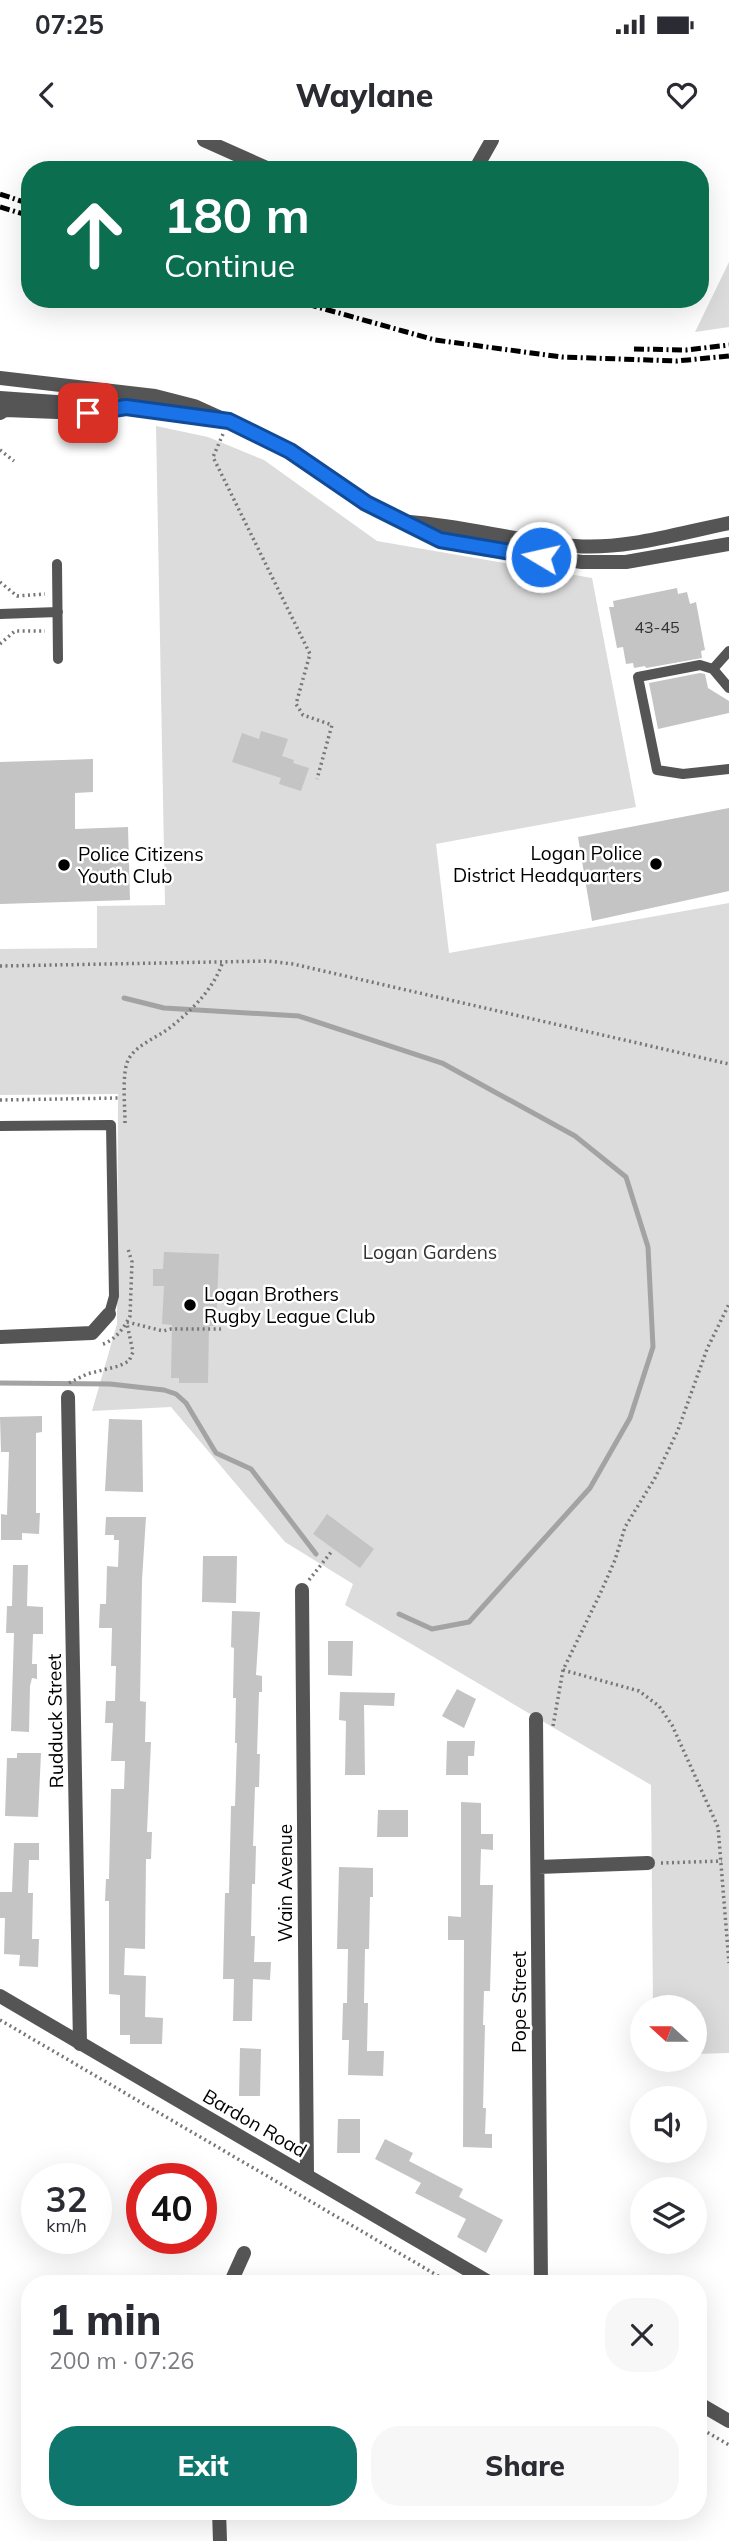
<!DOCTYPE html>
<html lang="en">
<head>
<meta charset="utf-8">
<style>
	:root { --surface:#fff; --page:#f7f7f7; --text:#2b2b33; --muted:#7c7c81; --accent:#0f766e }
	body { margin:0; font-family:Mulish,sans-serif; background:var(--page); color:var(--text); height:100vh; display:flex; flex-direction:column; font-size:26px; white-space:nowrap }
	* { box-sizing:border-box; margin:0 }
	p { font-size:23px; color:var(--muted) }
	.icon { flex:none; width:38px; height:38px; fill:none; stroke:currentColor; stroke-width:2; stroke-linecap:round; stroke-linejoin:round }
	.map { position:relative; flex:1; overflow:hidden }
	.side { position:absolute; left:21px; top:2135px; width:686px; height:245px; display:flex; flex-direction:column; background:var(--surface); border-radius:28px; box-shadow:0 7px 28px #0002 }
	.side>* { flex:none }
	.banner { position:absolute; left:21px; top:21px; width:688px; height:147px; border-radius:28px; box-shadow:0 7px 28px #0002; background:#0b6e4f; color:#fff; overflow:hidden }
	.needle { width:46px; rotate:291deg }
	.tools { position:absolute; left:630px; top:1855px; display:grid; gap:14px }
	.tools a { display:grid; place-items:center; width:77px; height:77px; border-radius:50%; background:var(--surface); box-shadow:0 7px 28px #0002; font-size:35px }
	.speed { position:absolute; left:21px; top:2023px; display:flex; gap:14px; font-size:35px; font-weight:700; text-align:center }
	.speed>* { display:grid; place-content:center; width:91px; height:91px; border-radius:50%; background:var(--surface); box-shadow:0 7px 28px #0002; line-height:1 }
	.speed small { font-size:18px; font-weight:400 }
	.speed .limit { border:10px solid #d22; background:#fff; color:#111 }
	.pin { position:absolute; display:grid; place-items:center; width:60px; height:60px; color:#fff; margin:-30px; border-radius:14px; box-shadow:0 4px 10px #0006 }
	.me { position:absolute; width:77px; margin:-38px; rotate:279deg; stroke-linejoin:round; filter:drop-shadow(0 0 5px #0008) }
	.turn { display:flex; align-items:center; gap:24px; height:147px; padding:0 28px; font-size:32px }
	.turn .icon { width:91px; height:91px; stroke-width:2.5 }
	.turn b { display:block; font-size:49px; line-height:60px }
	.round { display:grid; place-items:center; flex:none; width:74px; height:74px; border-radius:28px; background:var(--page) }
	.head { display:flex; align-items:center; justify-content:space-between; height:119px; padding:0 28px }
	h1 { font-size:42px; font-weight:800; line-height:52px }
	.primary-button { display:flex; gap:14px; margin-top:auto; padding:14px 28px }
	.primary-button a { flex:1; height:80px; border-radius:28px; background:var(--accent); color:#fff; font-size:28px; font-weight:800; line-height:80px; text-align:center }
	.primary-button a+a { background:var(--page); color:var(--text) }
	.status { display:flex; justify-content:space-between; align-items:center; height:49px; padding:0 35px; background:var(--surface); direction:ltr }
	.status svg { height:19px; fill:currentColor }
	header { display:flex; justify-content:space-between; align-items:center; height:91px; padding:0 28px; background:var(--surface); font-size:32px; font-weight:800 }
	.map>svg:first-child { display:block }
	.green { fill:#dcdcdc }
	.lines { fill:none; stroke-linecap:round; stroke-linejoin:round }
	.stream { stroke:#a3a3a3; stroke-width:5 }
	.building { fill:#c4c4c4 }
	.path { stroke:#777; stroke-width:3.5; stroke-dasharray:2 3.5; stroke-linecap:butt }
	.service { stroke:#555; stroke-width:10 }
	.minor { stroke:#555; stroke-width:14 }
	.tertiary { stroke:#555; stroke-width:14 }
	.rail { stroke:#000; stroke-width:5; stroke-dasharray:10 3.5 2 3.5; stroke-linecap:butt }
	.route-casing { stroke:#114b97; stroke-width:18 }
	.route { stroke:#1a73e8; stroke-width:12 }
	.poi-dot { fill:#000; stroke:#fff; stroke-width:2.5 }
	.labels { text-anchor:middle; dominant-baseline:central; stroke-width:5; stroke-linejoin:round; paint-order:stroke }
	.number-label { font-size:16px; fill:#313131 }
	.poi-label { font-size:19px; fill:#000; stroke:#fff; text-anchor:start }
	.park-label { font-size:19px; fill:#333; stroke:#fff }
	.street-label { font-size:19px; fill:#000; stroke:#fff }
</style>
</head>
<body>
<div class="status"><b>07:25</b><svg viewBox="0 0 49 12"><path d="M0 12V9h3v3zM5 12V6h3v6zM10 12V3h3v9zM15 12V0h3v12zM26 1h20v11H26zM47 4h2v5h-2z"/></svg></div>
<header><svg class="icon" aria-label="back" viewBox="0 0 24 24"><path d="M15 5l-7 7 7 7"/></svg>Waylane<svg class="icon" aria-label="heart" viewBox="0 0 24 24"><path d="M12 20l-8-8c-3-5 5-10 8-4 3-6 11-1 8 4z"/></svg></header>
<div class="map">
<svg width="729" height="2401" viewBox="0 0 729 2401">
	<rect width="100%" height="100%" fill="#fff"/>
	<path class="green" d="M729,122v65l-34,5z
		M156,286l52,11 56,23 113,81 215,37 44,229 -200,37 13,109 280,-50v1150l-34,1v-47h-42l-2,-222 -306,-180 8,-21 -68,-42 -114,-135 -79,4 25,-87 1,-230 -118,1v-146l97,-1v-42l68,-1z"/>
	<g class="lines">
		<path class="stream" d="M124,858l40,10 135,8 143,47 133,73 51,41 22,70 5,100 -23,71 -40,70 -121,134 -37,7 -33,-15
			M0,1243l110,1 54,6 12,4 10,9 30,50 35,16 65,85"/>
	</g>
	<path class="building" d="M677,448l1,6 9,-2 3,12 6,-2 9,48 -4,1 1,7 -56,10 -1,-2 -11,2 -1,-5 -7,1 -3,-17 -6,1 -8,-41h5l-1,-6z
		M700,533l5,1 3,14 21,13v12l-71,16 -9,-46z
		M261,591l27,8 -6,17 12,4 -1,3 16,5 -8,23 -22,-7 2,-6 -49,-16 10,-29 17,6z
		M93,619v33l-18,1v36l53,-2 2,73 -130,4v-142z
		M729,668v83l-137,30 -14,-84z
		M164,1112l55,2 -3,72h-7l-1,57h-29v-5h-8l1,-53 -10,-1 2,-38h-11v-17h10z
		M42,1276v16l-6,1v80h4l-1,21 -17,-1v7h-21v-26l6,1 2,-63h-8l-1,-35z
		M109,1279l33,1 1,72 -38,-1z
		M327,1374l47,35 -14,19 -47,-34z
		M106,1377h40l-4,63 -2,121 6,1 -1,40h6l-4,90h5l-1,27h-5l-1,90 -20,-1 -1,27 22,1 -1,41 18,1 -1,26h-32v-9h-10v-40l-11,-1v-93h-4l1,-22h3l2,-90h13l1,-28h-14l2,-38h-8l1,-22h9l1,-35h-5l1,-38h-13l1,-24h6l1,-38 11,1 1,-27h-5v-5h-9z
		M203,1416h34l-1,47 -34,-1z
		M13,1425h15l-1,41 16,1v27h-10l-1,30h5v15l-5,-1 -2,8 -1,46 -18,-1 3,-98h-8l1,-27h5z
		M232,1471l28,1 -4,63 6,1v16h-3l-2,62h3l-1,33h-4l-2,59h3l-1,38h-3l-1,52h4l-1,26h17l-1,18 -17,-1 -1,42h-19l1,-42h-11l2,-86h4l2,-87h4l2,-63h-2l1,-45h-3l1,-50 -3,-1z
		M328,1501h25l-1,35 -24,-1z
		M457,1549l19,10 -12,29 -22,-12z
		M340,1552l55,1 -1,13 -30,-1 1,70h-20l1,-54 -7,-1z
		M447,1601h28l-1,15h-6v19h-22z
		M17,1613h24l-3,64 -33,-1 2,-58h10z
		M461,1662l20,1v31h12v16l-12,-1 -1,36h13l-3,106h-6l-1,34h2l-2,83h3l-1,26h7v14l-29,-1 1,-207h-16v-24l13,1z
		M378,1670h30v27h-31z
		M14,1703h25v17h-10l-1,33h5l-1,46h7l-1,28 -19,-1 1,-11 -16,-1 1,-36h-5v-26h12z
		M339,1727l34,1v29h-3l-1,52h-4l-1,54h4l-1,48h17l-1,25 -35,-1 1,-35h-7l1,-37h4l1,-54h-11z
		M240,1908l21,1 -1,47h-21z
		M338,1979h22v34h-23z
		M385,1999l28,14 -4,8 54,28 -4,8 44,23 -17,33 -29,-16 9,-18 -51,-26 6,-10 -46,-24z"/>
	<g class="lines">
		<path class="path" d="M223,294l-10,23 97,197 -14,50 7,11 29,10 -15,54
			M0,310l14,11
			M0,442l17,14 28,-2
			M0,504l15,-13h30
			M0,826l268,-5 25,3 436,100
			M0,960l118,-2
			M125,983c0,-17 -3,-45 2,-60 6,-18 31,-25 45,-37 21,-17 41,-37 50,-62
			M127,1182l36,9 8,-2h50
			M103,1204c12,-4 22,-17 27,-28l2,-54 -4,-13
			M69,1243l18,-9 32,-8 10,-5 4,-9 -6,-28
			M309,1440l23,-29
			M563,1530l76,21 20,15 13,19 46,102 11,136
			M553,1586l10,-56 37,-76 15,-34 10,-33 30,-49 23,-48 29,-81 22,-45
			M661,1723l61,-2
			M0,1880l452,264
			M698,2287l31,18"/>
		<path class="service" d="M57,424l1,95
			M0,474l58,-2
			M713,529l16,-18
			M729,548l-16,-19 -13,-4 -62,12 19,93 26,4 46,-5
			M0,986l111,-1 3,171 -5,18"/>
		<path class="minor" d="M204,0l67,30
			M475,30l17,-30
			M0,1197l92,-4 17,-19
			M68,1257l12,647
			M302,1450l5,585
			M536,1579l5,565
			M538,1727l110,-4
			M230,2144l14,-31
			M219,2371l1,30"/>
		<path class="tertiary" d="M0,238l155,18 39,10 78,35 40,24 54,38 74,37 51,10 91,12h44l103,-18
			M0,258l140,10 64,9
			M0,273l5,-3 79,3
			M410,382c55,4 109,20 165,24 51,4 104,-13 154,-23
			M0,1856l492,288
			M698,2263l31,18"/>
		<path class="rail" d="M0,54l30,10
			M0,67l30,9
			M289,159l146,41 127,17 115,4 52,-5
			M634,209l52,1 43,-5"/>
	</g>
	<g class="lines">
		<defs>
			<path id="route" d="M88,273l38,-6 103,14 61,30 76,52 74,37 101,17"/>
		</defs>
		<use href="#route" class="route-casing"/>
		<use href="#route" class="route"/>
	</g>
	<g class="poi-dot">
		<circle cx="656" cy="724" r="7"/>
		<circle cx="64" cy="725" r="7"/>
		<circle cx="190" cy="1165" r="7"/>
	</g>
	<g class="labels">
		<g class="number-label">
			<text x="657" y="487">43-45</text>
		</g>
		<g class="poi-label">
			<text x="642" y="713" text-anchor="end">Logan Police<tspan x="642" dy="22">District Headquarters</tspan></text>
			<text x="78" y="714">Police Citizens<tspan x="78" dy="22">Youth Club</tspan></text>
			<text x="204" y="1154">Logan Brothers<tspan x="204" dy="22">Rugby League Club</tspan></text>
		</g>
		<g class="park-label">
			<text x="430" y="1112">Logan Gardens</text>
		</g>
		<g class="street-label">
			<text transform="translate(55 1581) rotate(-91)">Rudduck Street</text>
			<text transform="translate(285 1743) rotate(-90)">Wain Avenue</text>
			<text transform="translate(519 1862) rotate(-90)">Pope Street</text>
			<text transform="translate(255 1983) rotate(30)">Bardon Road</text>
		</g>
	</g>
</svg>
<div class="tools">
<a><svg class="needle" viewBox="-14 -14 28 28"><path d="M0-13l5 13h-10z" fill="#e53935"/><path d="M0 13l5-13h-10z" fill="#7c7c81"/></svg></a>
<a><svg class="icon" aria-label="sound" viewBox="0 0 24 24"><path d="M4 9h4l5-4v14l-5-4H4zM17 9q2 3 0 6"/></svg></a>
<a><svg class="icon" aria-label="layers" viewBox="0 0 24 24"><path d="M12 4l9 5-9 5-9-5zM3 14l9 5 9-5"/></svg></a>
</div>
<div class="speed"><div>32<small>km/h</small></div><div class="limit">40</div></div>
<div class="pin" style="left:88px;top:273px;background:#d93025"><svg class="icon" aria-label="arrive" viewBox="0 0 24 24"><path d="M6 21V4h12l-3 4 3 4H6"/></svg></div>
<svg class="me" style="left:541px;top:417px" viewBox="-20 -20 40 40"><circle r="17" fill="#1a73e8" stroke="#fff" stroke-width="3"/><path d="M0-11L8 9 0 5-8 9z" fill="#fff"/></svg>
<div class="banner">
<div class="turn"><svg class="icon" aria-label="ahead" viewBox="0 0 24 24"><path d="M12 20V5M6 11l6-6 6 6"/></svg><div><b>180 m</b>Continue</div></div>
</div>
<section class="side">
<div class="head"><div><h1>1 min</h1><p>200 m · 07:26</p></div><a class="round"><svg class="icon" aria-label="close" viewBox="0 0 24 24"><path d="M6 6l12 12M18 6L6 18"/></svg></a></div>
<div class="primary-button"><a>Exit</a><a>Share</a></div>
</section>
</div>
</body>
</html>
